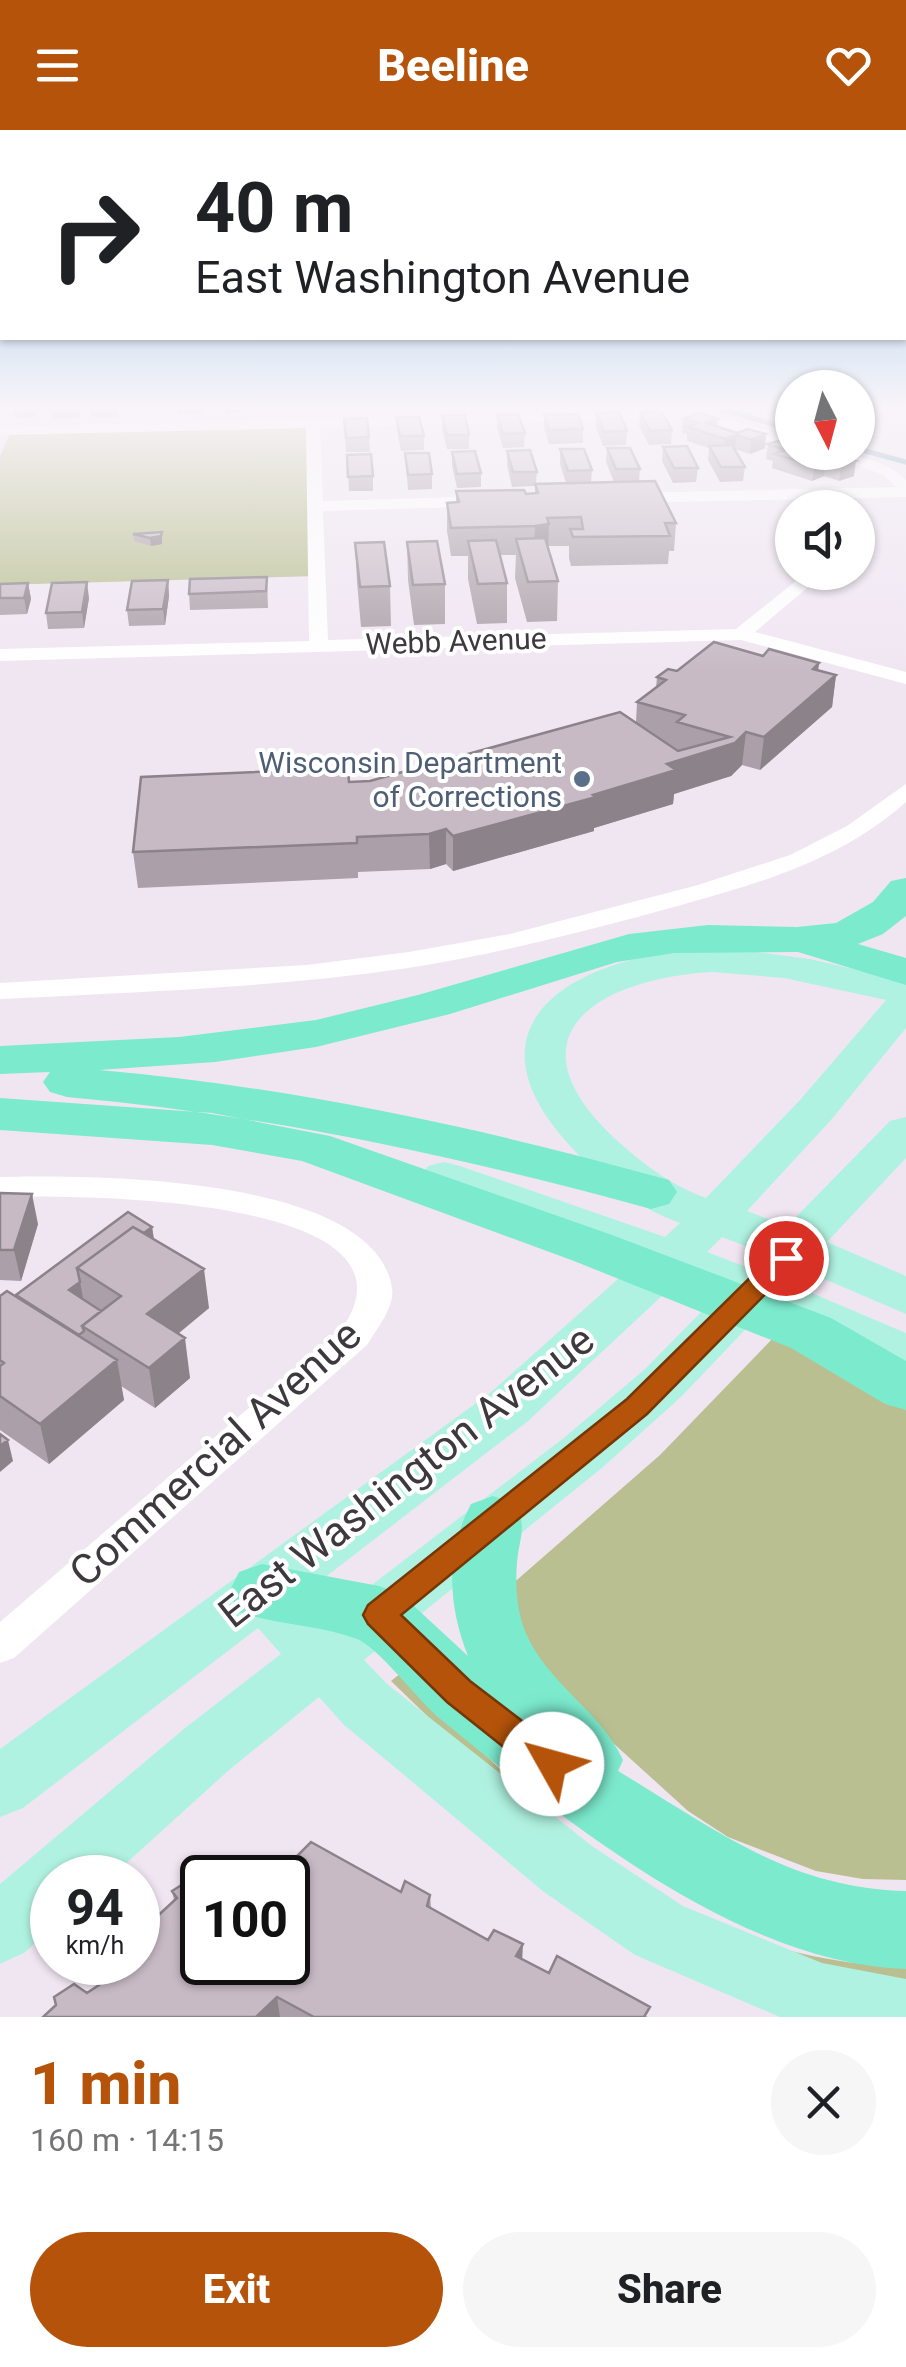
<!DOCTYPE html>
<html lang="en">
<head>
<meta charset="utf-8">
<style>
	:root { --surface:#fff; --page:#f6f6f6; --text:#202124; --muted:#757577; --accent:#b45309 }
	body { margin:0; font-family:Roboto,sans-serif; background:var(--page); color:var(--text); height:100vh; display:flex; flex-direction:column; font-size:38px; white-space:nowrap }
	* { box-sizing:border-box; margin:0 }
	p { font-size:32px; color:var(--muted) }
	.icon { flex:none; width:55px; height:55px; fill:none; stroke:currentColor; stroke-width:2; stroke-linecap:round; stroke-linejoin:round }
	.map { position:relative; height:1887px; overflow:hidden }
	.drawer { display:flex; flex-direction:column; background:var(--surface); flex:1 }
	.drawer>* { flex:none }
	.hud { position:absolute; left:0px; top:0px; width:908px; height:210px; box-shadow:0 2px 8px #0004; background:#fff; color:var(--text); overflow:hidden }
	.needle { width:65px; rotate:174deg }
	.controls { position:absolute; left:775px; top:240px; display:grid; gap:20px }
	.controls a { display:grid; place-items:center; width:100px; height:100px; border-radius:50%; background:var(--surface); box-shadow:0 2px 8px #0004; font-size:50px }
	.speed { position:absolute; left:30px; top:1725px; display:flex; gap:20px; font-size:50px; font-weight:700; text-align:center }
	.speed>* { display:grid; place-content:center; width:130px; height:130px; border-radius:50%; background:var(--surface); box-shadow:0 2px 8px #0004; line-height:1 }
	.speed small { font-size:25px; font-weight:400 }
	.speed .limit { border:5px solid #111; border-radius:15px; background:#fff; color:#111 }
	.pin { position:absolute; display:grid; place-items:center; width:85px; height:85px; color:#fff; margin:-42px; border:5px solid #fff; border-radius:50%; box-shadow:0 2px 10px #0007 }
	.me { position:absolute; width:110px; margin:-55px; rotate:308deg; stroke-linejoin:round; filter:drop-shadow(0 0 8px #0008) }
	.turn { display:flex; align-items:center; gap:35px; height:210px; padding:0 30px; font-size:45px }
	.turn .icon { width:130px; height:130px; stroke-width:2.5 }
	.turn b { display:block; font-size:70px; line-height:85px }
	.round { display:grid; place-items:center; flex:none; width:105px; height:105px; border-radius:52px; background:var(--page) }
	.summary { display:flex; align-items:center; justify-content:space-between; height:170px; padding:0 30px }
	h1 { font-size:60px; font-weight:800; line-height:75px; color:var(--accent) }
	.primary-button { display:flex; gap:20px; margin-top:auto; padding:20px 30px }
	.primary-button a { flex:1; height:115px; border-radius:60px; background:var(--accent); color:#fff; font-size:40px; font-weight:800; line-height:115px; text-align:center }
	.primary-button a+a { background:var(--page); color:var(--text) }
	header { display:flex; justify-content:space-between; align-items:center; height:130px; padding:0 30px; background:var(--accent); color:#fff; font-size:45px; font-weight:800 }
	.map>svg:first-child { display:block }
	.green { fill:#b9bf90 }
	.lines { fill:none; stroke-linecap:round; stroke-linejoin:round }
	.stream { stroke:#78a3b4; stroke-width:5 }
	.street { fill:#fff; fill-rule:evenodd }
	.primary { fill:#b0f2e1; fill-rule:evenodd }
	.highway { fill:#7ceacd; fill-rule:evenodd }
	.wall { fill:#aba0a9 }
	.shaded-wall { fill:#8b828a }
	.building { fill:#c7bac5; stroke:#8b828a; stroke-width:2.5 }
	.route { fill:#b45309; stroke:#753606; stroke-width:2.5 }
	.service-dot { fill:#5c6f8a; stroke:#fff; stroke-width:4 }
	.labels { text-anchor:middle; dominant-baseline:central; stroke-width:8; stroke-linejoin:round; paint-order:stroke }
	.far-street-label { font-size:30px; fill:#3d393e; stroke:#fff }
	.far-service-label { font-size:30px; fill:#4e5e75; stroke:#fff; text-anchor:end }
	.near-street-label { font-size:42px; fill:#3d393e; stroke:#fff }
</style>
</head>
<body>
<header><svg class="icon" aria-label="menu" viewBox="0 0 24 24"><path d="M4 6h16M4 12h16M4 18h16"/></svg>Beeline<svg class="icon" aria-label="heart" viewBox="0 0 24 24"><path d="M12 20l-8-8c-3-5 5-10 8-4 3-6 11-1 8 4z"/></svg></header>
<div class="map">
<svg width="906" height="1887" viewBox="0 0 906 1887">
	<rect width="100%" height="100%" fill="#f0e6f2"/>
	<path class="green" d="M313,293l4,153 -317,9v-129l11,-25z
		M775,1206l131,69v475l-43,-1 -47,-8 -88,-34 -40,-26 -130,-118 -31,-43 -17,-64 150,-131z
		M401,1543c154,149 275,286 505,294v14c-233,-7 -359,-150 -515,-300z"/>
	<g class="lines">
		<path class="stream" d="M722,279l70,21
			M858,319l48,13"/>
		<path class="street" d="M694,279l98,29v9l-98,-29 -374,9 3,74 172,-5 8,5 -8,5 -172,5 5,129 408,-11 71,-57h19l-71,60 151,40v12l-165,-44 -741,21v-12l309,-8 -3,-213 -306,7v-8z
			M819,322c29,0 65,7 87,28v17l-278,6 -8,-5 8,-5 268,-6 -12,-12z
			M906,654v18c-66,59 -149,82 -232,105 -88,24 -176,47 -266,61 -135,20 -272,24 -408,31v-16l307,-18 102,-13 101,-18 188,-49 92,-30 57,-29z
			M0,1047c87,-2 374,-3 392,111 3,19 -15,40 -24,56l-354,314 -14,5v-41l344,-296c86,-133 -278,-131 -344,-129z"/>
		<path class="primary" d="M734,819l76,10 96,22v47l-75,92 -84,91 40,15 103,-105 16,-4v41l-79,84 79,34v38l-105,-45 -13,14 118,50v41l-144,-62 -81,85 -78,70 -239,193 23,24 205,162 91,60 139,57 84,16v38h-126l-145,-62 -91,-63 -201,-168 -24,-27 -90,73 -119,108h-58v50l-28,25 -24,11v-80l185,-156 96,-74 -23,-26 -235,180 -23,9v-68l490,-356 147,-131 -209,-74 -7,-11 7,-11 16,-4 16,4 205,71 15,-14c-42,-15 -76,-41 -106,-73 -134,-141 34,-206 160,-201zM712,842l72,6 102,22 -86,100 -94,98c-33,-12 -59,-31 -85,-54 -118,-105 -28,-165 91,-172zM722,1107l39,15 -15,15 -39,-15zM680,1149l39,15 -74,75 -80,68 -239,183 -24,-25 226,-174z"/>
		<path class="highway" d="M906,748v38l-23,18 -25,10 48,14v27l-108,-33 -124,1 -57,9 -167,52 -134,33 -101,15 -116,8c194,17 383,58 570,110l8,12 -8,12 -18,5c-193,-53 -384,-94 -584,-112l-17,-5 -7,-10 7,-10 -50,2v-28l179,-9 137,-17 102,-25 211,-61 79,-9 89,2 39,-4 37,-21 18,-21z
			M0,968l212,15 118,23 282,99 219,83 75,43v49l-21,-6 -94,-56 -217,-87 -272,-100 -90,-16 -212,-15z
			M493,1366l22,8c13,25 4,32 2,59 -2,23 0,47 8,68 21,52 76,80 98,129l-5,11c97,58 170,117 288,120v78c-167,-5 -342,-149 -467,-251 -21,-18 -61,-71 -82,-79 -37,-14 -80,-14 -118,-27l-10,-20 10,-20 23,-8 117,22 23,9 66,61c-20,-51 -23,-102 3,-152z"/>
	</g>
	<path class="wall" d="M37,279l-1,8 -21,1 -1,-7z
		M48,279h34l-3,9 -26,1 -1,-9z
		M90,279h29l-1,8h-27z
		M178,279h26l-2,5h-24z
		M347,279h35v1l-35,1z
		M640,282l32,18 -1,14 -22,1 -10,-19z
		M596,283l31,18 -1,14 -23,1 -7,-19z
		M497,285l28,18 -1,14 -21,1 -6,-20z
		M544,285l39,14v14l-34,1 -5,-16z
		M442,286l27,19v14h-22l-5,-19z
		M396,287l28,19v14l-23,1 -4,-20z
		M344,289l25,18 1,15h-24z
		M683,289h35l-1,8 20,6 11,-4 17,19 -15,6 -15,-5 10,18 -2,14 -23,1 -12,-22 1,-12 -22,-7v-7l-5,-1z
		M768,314l24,8 34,7 10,-4 18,21 -15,5 -15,-5 -12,5 -40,-13 1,-7 -7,-2z
		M663,317l35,21 -2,14 -23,1 -11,-22z
		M607,318l33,21 -1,12 37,42 -2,28h-5l-1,13 -97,2 -2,-8v-12h-21l10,35 -1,40 -30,1 -12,-44 1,-23h-16l7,28v40l-30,1 -9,-45v-23h-17l-4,-25v-28h9v-12l79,3v-8l-23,1 -5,-22v-14l30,21 -1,11h30l-6,-19v-15l32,21 -1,12h23l-8,-20z
		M452,322l29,21v14l-24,1 -5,-22z
		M405,323l27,21v15l-24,1z
		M347,325l26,21v15h-24z
		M162,402v12l-11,2 -17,-5 -1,-7z
		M407,412l38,42v40l-31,1 -6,-45z
		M355,413l35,43 1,40 -30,1 -4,-45z
		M267,447l1,31 -78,2 -1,-16z
		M168,450l1,16 -4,29 -36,1 -2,-16z
		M28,453l3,16 -4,15 -27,1v-31z
		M89,468l-5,30 -36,1 -2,-16z
		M763,526l56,7 -1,7 18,5 -4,32 -72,63 -18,-5 -11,11 -57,18 -1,10 -79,24v3l-141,40 -7,-7 -16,5 -72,3v6l-220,10 -5,-36 216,-70 21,-1 266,-59 1,-20 19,-14 1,-11 20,-6z
		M0,1063l38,31 -17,57 -21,-1z
		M152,1097l2,12 55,69 -31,26 12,44 -35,30 -34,-22 3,14 -75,64 -49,-34v-134l17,2 -1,-3z
		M298,1725l103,37 29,3 1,13 118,65 99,44h-605l44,-24 14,-10 -3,-13 76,-70 -2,-9 19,-12 11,83 98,-97z"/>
	<path class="shaded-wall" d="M225,279h24v1l-24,4z
		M766,304l-1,14 -15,6 1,-14z
		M737,305l-2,14 -11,4 1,-14z
		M856,331l-2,15 -15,5 2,-14z
		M825,332l-1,14 -12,5 2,-15z
		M549,394l-1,29 -14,1 1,-28z
		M162,402v12l-11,2 -1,-8z
		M168,450l1,16 -4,29 -2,-16z
		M87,452l2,16 -5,30 -2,-16z
		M28,453l3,16 -4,15 -3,-16z
		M819,533l-4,31 21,-19 -4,32 -72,63 4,-33 49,-68z
		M746,602l-4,33 -11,11 -57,18 -1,10 -79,24v3l-141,40v-35l140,-41z
		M446,699v35l-16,5 -1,-35z
		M32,1064l6,30 -17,57 -7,-31z
		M152,1097l3,21 -67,27z
		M204,1139l5,39 -56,46 -6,-40z
		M80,1152l4,21 -15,-13z
		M185,1208l5,40 -35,30 -6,-40z
		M117,1230l7,40 -75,64 -9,-40z
		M8,1310l5,21 -13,11v-26z
		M523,1814l-2,38 -5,-26z
		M277,1867l3,20h-24z"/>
	<path class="building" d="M661,281l11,19 -22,1 -10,-19z
		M619,282l8,19 -23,1 -8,-19z
		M699,283l19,6 -12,4 31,10 11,-4 18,5 -15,6 -14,-5 -12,4 -37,-12 9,-4 -14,-4z
		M518,284l7,19 -22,1 -6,-19z
		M578,284l5,15 -34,1 -5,-15z
		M465,285l4,20h-22l-5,-19z
		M396,287h23l5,19h-24z
		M367,288l2,19 -23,1 -2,-19z
		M784,309l8,2v11h11l23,7 10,-4 20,6 -15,6 -16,-5 -11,4 -40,-12 11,-4 -17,-6z
		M732,315l13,22h-24l-12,-21z
		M687,316l11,22h-24l-11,-21z
		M607,318h23l10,21h-24z
		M560,319h24l8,21 -24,1z
		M530,320l7,22h-24l-6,-21z
		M475,321l6,22 -24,1 -5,-22z
		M405,323h24l3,21 -24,1z
		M371,324l2,22 -25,1 -1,-22z
		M655,351l21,42h-11l5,13 -97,1 -3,-8h13l-2,-12 -34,1 2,6 -14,2 -84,2 -4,-25 12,-1 -3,-11 68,-1 2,4 12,-1 -3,-9z
		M162,402l-1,4 -11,2 -17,-4z
		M545,408l13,43 -30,1 -12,-43z
		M496,410l11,43 -29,1 -10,-43z
		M437,411l8,43 -32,1 -6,-43z
		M384,412l6,44 -30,1 -5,-44z
		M267,447l-1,14 -77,3 1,-15z
		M168,450l-5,29 -36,1 5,-29z
		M87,452l-5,30 -36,1 6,-30z
		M28,453l-4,15h-24v-14z
		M714,512l49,14 6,-7 50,14 -6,6 23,6 -72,62 -18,-5 -11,11 -68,21 9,6 -83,25 3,2 -143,39 -7,-7 -17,5 -72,3v6l-224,9 8,-75 207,-9 1,14 21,-1 250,-69 58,39 52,-14 -53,-15 8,-7 -48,-13 29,-22 -9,-3 11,-8 9,2z
		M0,1063l32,1 -18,56h-14z
		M128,1082l24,15 -8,6 -11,-6 -56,41 3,14 -11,8 32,21 -19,15 2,5 -5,4 -63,-40z
		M133,1097l71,42 -57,45 38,24 -36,30 -67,-42 39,-30 -44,-28z
		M7,1161l110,69 -77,64 -40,-28v-30l4,-3 -4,-3v-64z
		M0,1304l8,6 -8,6z
		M311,1712l90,50 4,-11 25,14 -3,11 61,34 6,-10 29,14 -7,12 33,17 8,-17 93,51 -6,10h-330l-37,-20 -21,20h-213l13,-12 -2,-8 20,-13 13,9 18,-12 -7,-11 9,-8h31v-28l39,-36 -5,-7 19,-12 6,4 5,-4v83h86v-84h-2l19,-18 -7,-5z"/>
	<linearGradient id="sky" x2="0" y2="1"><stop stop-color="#85bfe7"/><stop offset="0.51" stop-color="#f8f4f9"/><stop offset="1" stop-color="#f8f4f9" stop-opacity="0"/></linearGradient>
	<rect width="906" height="543" fill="url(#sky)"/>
	<path class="route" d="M786,1119l9,2 4,7 -4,6 -148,150 -246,201 69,66 94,72 5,11 -5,12 -12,4 -12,-4 -93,-74 -79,-78 -5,-9 5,-10 259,-206 150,-148z"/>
	<circle class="service-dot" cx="582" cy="649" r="10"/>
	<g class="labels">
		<g class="far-street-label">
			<text transform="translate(456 511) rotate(-2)">Webb Avenue</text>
		</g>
		<g class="far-service-label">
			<text x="562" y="632">Wisconsin Department<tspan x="562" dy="34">of Corrections</tspan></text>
		</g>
		<g class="near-street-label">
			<text transform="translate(215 1323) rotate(-42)">Commercial Avenue</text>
			<text transform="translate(406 1346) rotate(-38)">East Washington Avenue</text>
		</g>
	</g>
</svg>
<div class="controls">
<a><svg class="needle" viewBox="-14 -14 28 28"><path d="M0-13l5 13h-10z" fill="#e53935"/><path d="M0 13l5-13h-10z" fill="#757577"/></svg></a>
<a><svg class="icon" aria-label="sound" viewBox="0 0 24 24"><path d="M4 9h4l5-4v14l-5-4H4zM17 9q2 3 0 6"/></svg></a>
</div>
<div class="speed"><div>94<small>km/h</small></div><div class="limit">100</div></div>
<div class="pin" style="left:786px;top:1128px;background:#d93025"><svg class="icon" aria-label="arrive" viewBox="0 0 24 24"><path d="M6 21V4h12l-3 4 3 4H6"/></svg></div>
<svg class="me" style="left:552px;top:1634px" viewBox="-20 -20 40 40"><circle r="19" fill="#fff"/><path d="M0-13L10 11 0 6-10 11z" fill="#b45309"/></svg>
<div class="hud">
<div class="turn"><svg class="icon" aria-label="right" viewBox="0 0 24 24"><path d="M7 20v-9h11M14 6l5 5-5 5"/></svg><div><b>40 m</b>East Washington Avenue</div></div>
</div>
</div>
<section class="drawer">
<div class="summary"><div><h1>1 min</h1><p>160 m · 14:15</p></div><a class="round"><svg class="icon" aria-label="close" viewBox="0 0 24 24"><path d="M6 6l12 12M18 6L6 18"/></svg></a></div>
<div class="primary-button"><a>Exit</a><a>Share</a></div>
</section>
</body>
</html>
